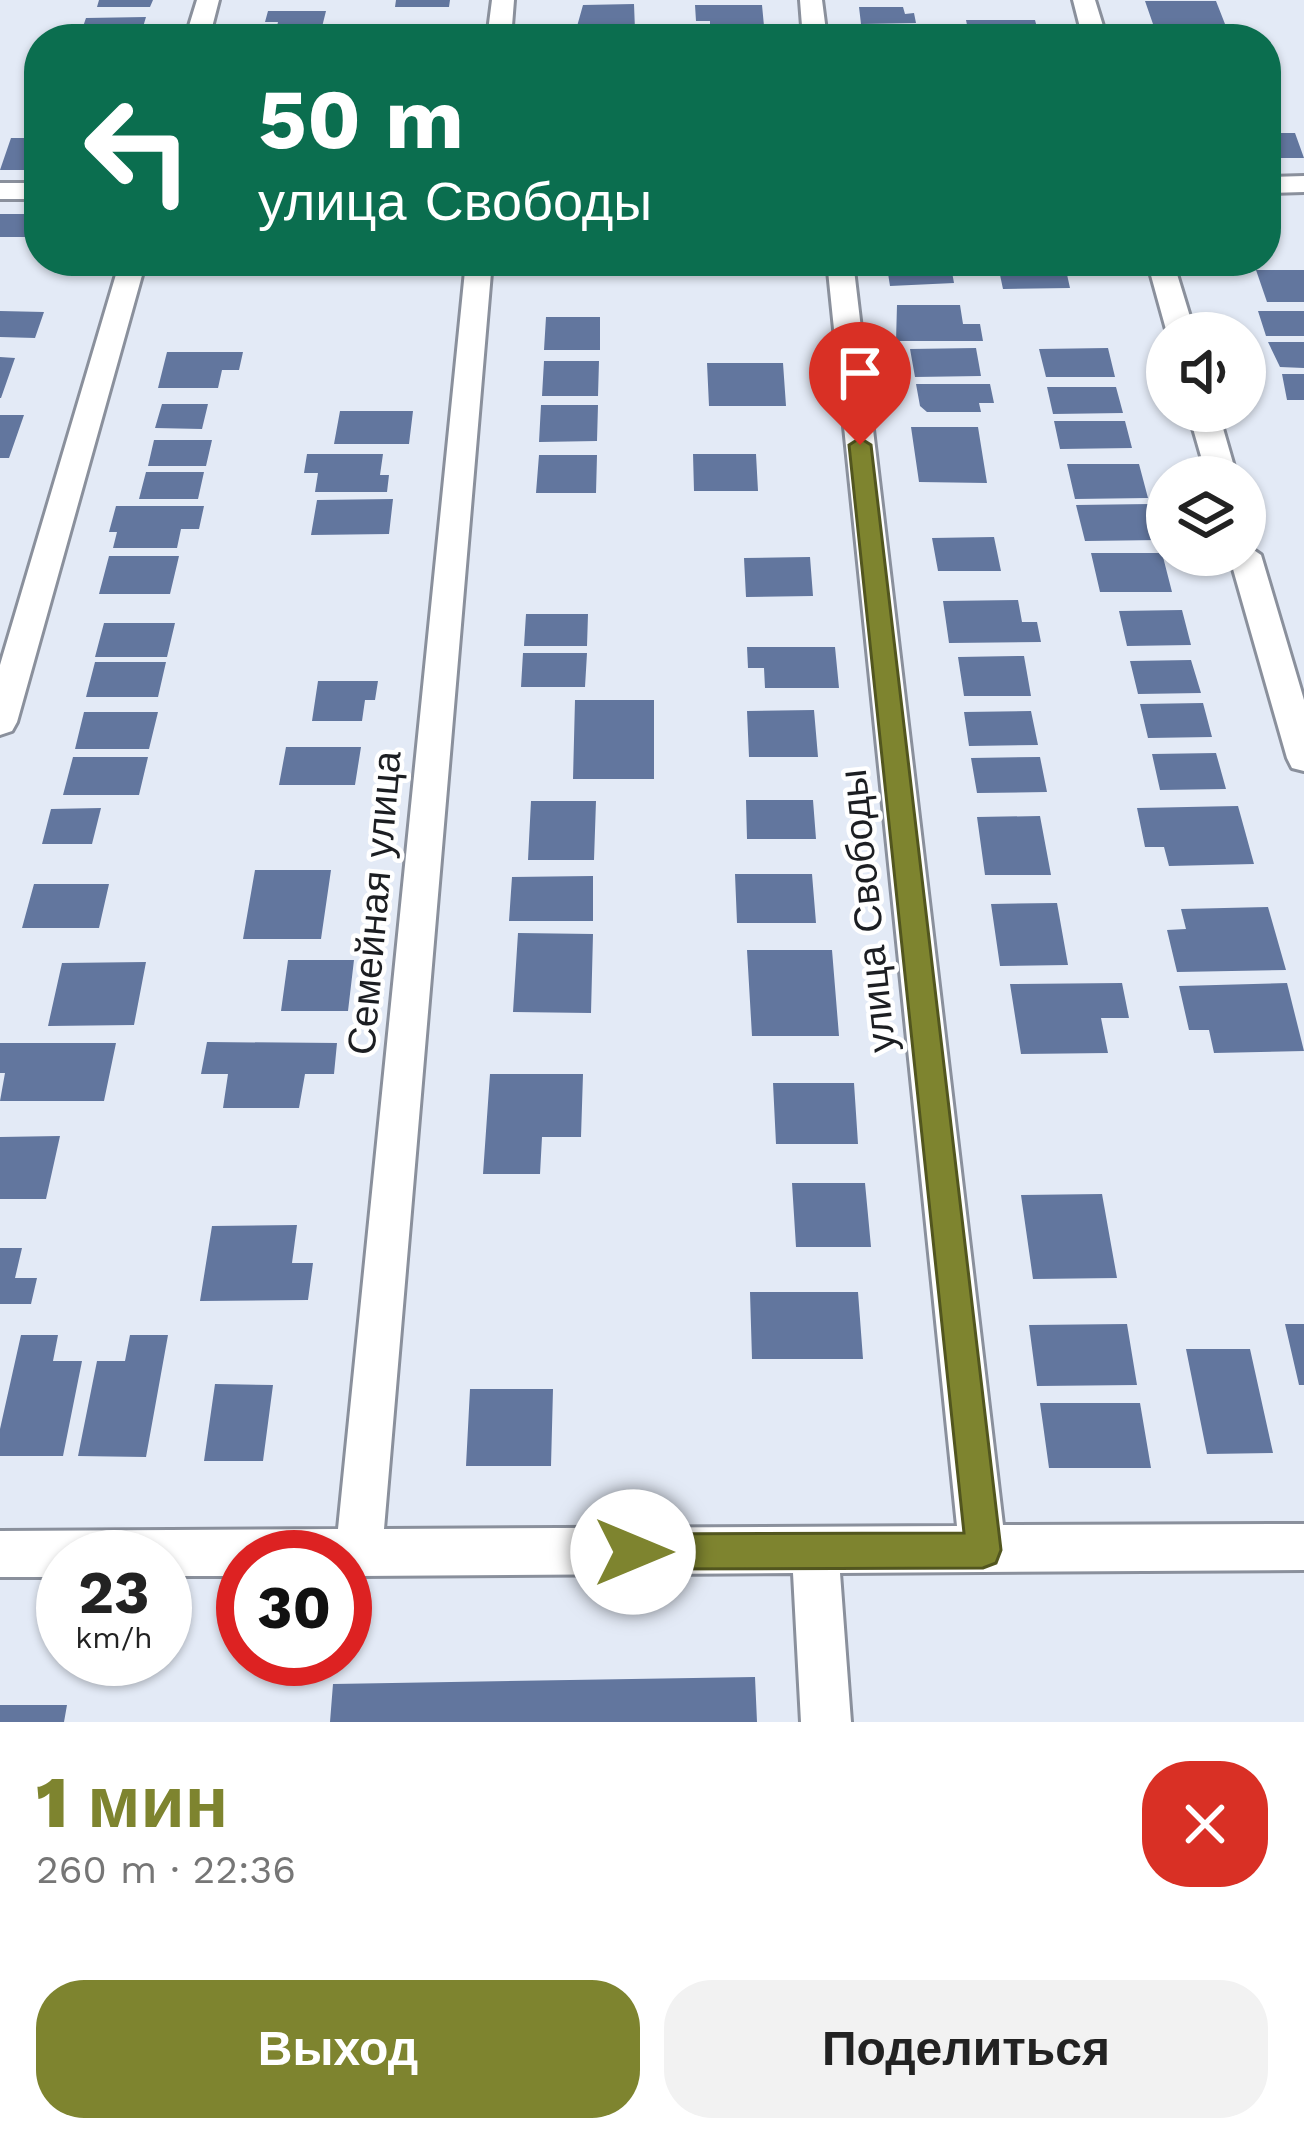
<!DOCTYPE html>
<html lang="ru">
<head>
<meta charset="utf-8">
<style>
	:root { --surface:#fff; --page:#f2f2f2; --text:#222; --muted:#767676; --accent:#7e842f }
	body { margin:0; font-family:"Work Sans",sans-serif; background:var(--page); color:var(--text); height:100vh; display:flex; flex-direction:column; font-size:45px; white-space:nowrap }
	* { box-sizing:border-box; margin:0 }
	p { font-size:39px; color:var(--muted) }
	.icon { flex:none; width:66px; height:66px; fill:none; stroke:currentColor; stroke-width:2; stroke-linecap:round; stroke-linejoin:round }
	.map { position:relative; height:1722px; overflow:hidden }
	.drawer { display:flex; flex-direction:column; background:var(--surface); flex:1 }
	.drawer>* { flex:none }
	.guide { position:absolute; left:24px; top:24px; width:1257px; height:252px; border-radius:48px; box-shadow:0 3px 9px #0004; background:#0b6e4f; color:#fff; overflow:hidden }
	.buttons { position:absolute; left:1146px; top:312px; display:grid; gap:24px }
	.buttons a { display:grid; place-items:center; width:120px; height:120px; border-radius:50%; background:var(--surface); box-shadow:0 3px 9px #0004; font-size:60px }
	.speed { position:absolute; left:36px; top:1530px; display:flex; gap:24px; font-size:60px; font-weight:700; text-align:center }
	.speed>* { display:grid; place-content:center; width:156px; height:156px; border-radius:50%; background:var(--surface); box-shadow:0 3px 9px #0004; line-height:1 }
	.speed small { font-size:30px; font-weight:400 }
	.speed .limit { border:18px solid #d22; background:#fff; color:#111 }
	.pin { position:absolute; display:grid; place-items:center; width:102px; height:102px; color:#fff; margin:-123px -51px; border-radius:50% 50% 50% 0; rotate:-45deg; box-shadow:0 0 12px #0007 }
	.pin .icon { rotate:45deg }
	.me { position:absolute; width:132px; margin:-66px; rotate:90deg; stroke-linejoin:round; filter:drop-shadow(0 0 9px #0008) }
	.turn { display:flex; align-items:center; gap:42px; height:252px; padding:0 36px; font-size:54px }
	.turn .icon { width:156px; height:156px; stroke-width:2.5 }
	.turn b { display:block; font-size:84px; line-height:102px }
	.round { display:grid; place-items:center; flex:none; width:126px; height:126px; border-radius:48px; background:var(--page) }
	.headline { display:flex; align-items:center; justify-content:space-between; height:204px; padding:0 36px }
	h1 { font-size:72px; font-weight:800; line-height:90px; color:var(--accent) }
	.action { display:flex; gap:24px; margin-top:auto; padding:24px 36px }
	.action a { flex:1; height:138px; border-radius:48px; background:var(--accent); color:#fff; font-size:48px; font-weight:800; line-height:138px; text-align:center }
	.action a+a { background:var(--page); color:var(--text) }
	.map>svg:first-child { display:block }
	.building { fill:#62769e }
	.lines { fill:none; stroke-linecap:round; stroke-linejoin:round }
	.minor-casing { stroke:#8a909c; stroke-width:6 }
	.minor { fill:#fff; fill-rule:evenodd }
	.route { fill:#7e842f; stroke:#52561f; stroke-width:3 }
	.labels { text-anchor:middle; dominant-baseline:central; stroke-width:9; stroke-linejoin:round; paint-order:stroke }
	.street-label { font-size:39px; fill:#1c1e22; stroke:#fff }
</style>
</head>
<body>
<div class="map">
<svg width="1304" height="1722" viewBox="0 0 1304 1722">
	<rect width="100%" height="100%" fill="#e3eaf6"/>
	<path class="building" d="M99,0h54l-3,7h-53z
		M396,0h54l-1,7h-54z
		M1145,1h71l9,23h-72z
		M634,4l1,26h-59l7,-25z
		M695,5h67l2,21h-54v-5h-14z
		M859,7h44l2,7 9,-1 2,10 -55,1z
		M268,11h58l-6,24h-45l3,-13h-13z
		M146,17l-6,20 -61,1 7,-20z
		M966,20h69l5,19h-70z
		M871,29h44l2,10h-44z
		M1266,133h29l9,25h-32z
		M11,138h28l-1,32h-38z
		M0,214h39v2l-8,21h-31z
		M375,261h50l-1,9h-51z
		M886,261h64l4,22 -64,3z
		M997,261h67l6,27 -67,1z
		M1256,270h48v32h-37z
		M897,305h63l3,19h17l3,17h-87z
		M0,311l44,1 -9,26 -35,-1z
		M1258,311h46v25h-38z
		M546,317h54v33h-56z
		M1268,342h36v26l-24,-1z
		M976,348l5,28 -66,1 -5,-28z
		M1108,348l7,29h-69l-7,-28z
		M167,352h76l-4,18h-17l-4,18h-60z
		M0,357l15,1 -14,40h-1z
		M544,361h55l-1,35h-56z
		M707,363h76l3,43h-77z
		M1282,374h22v26h-17z
		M916,384h74l4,19h-15l2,9h-54l-7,-6z
		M1047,387h69l7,26 -70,1z
		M162,404h46l-6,25 -47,-1z
		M541,405h57l-1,36 -58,1z
		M340,411h73l-4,33h-75z
		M0,415h24l-15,43h-9z
		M1054,421h71l7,27 -72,1z
		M911,427h67l9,56 -68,-1z
		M154,440h58l-6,26h-58z
		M307,454h76l-3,21h9l-2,17h-72l3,-19h-14z
		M693,454h63l2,37h-64z
		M539,455h58l-1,38h-60z
		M1067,464h72l9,34 -73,1z
		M146,472h58l-6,27h-59z
		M393,499l-4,35 -78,1 6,-35z
		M1150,504l10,36 -75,1 -9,-36z
		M116,506h88l-5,23h-18l-4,19h-64l4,-16h-8z
		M994,537l7,34h-63l-6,-33z
		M1091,553h71l10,39h-72z
		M109,556h70l-9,38h-71z
		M810,557l3,39 -67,1 -2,-39z
		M1018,600l4,22h15l4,20 -92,1 -6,-42z
		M1182,610l9,35 -64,1 -8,-35z
		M526,614h62l-1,32h-63z
		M104,623h71l-8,34h-72z
		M747,647h88l4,41h-74l-1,-20h-16z
		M523,653h64l-2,34h-64z
		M1024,656l7,40h-67l-6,-39z
		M1191,660l10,33 -63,1 -8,-33z
		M95,662h71l-8,35h-72z
		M318,681h60l-3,19h-10l-3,21h-50z
		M575,700h79v79h-81z
		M1203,703l9,34 -64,1 -8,-34z
		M814,710l4,47h-69l-2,-46z
		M1031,711l7,34 -69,1 -5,-34z
		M84,712h74l-9,37h-74z
		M286,747h75l-6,38h-76z
		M1216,753l10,36 -66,1 -8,-36z
		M73,757h75l-9,38h-76z
		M1040,757l7,35 -70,1 -6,-35z
		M746,800h67l3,39h-69z
		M531,801h65l-2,59h-66z
		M1238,806l16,58 -85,2 -5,-19h-19l-8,-39z
		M101,808l-9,36h-50l9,-35z
		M1040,816l11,59h-66l-8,-58z
		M255,870h76l-10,69h-78z
		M735,874h77l4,49h-79z
		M593,876v45h-84l3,-44z
		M34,884h75l-10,44h-77z
		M1057,903l11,62 -68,1 -9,-62z
		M1268,907l18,63 -109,2 -10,-42 19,-1 -5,-20z
		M518,933l75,1 -2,79 -78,-1z
		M747,950h85l7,86h-87z
		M288,960h66l-6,51h-67z
		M146,962l-12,63 -86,1 14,-63z
		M1122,983l7,35h-28l7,35 -87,1 -11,-70z
		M1287,983l17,68 -90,2 -5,-23h-20l-10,-44z
		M207,1042l130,1 -3,31h-29l-6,34h-76l5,-34h-27z
		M0,1043h116l-12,58h-104l5,-28h-5z
		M490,1074h93l-2,63h-39l-2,37h-57z
		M773,1083h81l4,61h-82z
		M60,1136l-14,63h-46v-62z
		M792,1183h73l6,64h-75z
		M1102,1194l15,84 -84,1 -12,-84z
		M297,1225l-5,38h21l-5,37 -108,1 12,-75z
		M0,1248h22l-7,30h22l-6,26h-31z
		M750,1292h108l5,67h-111z
		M1127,1324l10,61 -100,1 -8,-61z
		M1285,1324h19v61h-5z
		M21,1335h37l-5,26h29l-19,95h-63v-27z
		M130,1335h38l-22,122 -68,-1 19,-95h28z
		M1186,1349h64l23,104 -66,1z
		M215,1384l58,1 -10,76h-59z
		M470,1389h83l-2,77h-85z
		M1040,1403h100l11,65h-102z
		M755,1677l2,45h-427l3,-38z
		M0,1705h67l-3,17h-64z"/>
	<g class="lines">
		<defs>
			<path id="minor" d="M197,0h22l-10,39h-24z
				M492,0h22l-3,39h-24z
				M800,0h22l5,39h-24z
				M1073,0h22l12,39h-24z
				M1304,176v16l-38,1v-16z
				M0,183h39v16h-39z
				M120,261h26l-129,461 -5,9 -12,4v-70z
				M466,261h26l-108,1268 573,-3 -130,-1265h26l150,1264 301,-1v46l-464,3 11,149h-50l-8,-149 -434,3 -14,-1v-18h-102v19h-78v-19h-102v20h-63v-46l338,-2z
				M1147,261h26l22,72h-28z
				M1188,411h30l19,66h-30z
				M1245,544l16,11 43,145v71l-12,-3 -5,-10 -58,-203h16z"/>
		</defs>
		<use href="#minor" class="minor-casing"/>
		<use href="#minor" class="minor"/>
	</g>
	<path class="route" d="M860,438l11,7 130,1105 -5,13 -13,5 -350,1 -12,-5 -6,-12 6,-13 12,-5 331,-1 -115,-1088z"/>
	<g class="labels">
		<g class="street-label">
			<text transform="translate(374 903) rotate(-85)">Семейная улица</text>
			<text transform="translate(867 911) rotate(-96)">улица Свободы</text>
		</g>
	</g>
</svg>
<div class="buttons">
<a><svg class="icon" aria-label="sound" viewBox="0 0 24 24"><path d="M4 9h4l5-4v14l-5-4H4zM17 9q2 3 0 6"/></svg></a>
<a><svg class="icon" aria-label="layers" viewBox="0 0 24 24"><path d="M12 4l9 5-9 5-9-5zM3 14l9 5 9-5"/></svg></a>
</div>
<div class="speed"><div>23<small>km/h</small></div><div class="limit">30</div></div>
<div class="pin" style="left:860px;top:445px;background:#d93025"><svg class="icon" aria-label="arrive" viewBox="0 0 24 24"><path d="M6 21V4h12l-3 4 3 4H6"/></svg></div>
<svg class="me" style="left:633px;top:1552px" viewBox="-20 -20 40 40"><circle r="19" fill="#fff"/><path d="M0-13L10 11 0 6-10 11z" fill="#7e842f"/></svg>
<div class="guide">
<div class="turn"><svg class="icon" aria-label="left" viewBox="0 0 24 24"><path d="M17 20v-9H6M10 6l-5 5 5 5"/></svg><div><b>50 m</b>улица Свободы</div></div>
</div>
</div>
<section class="drawer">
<div class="headline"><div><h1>1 мин</h1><p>260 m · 22:36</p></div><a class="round" style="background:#d93025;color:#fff"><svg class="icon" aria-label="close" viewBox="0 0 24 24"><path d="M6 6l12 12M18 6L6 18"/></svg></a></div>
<div class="action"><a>Выход</a><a>Поделиться</a></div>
</section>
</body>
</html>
